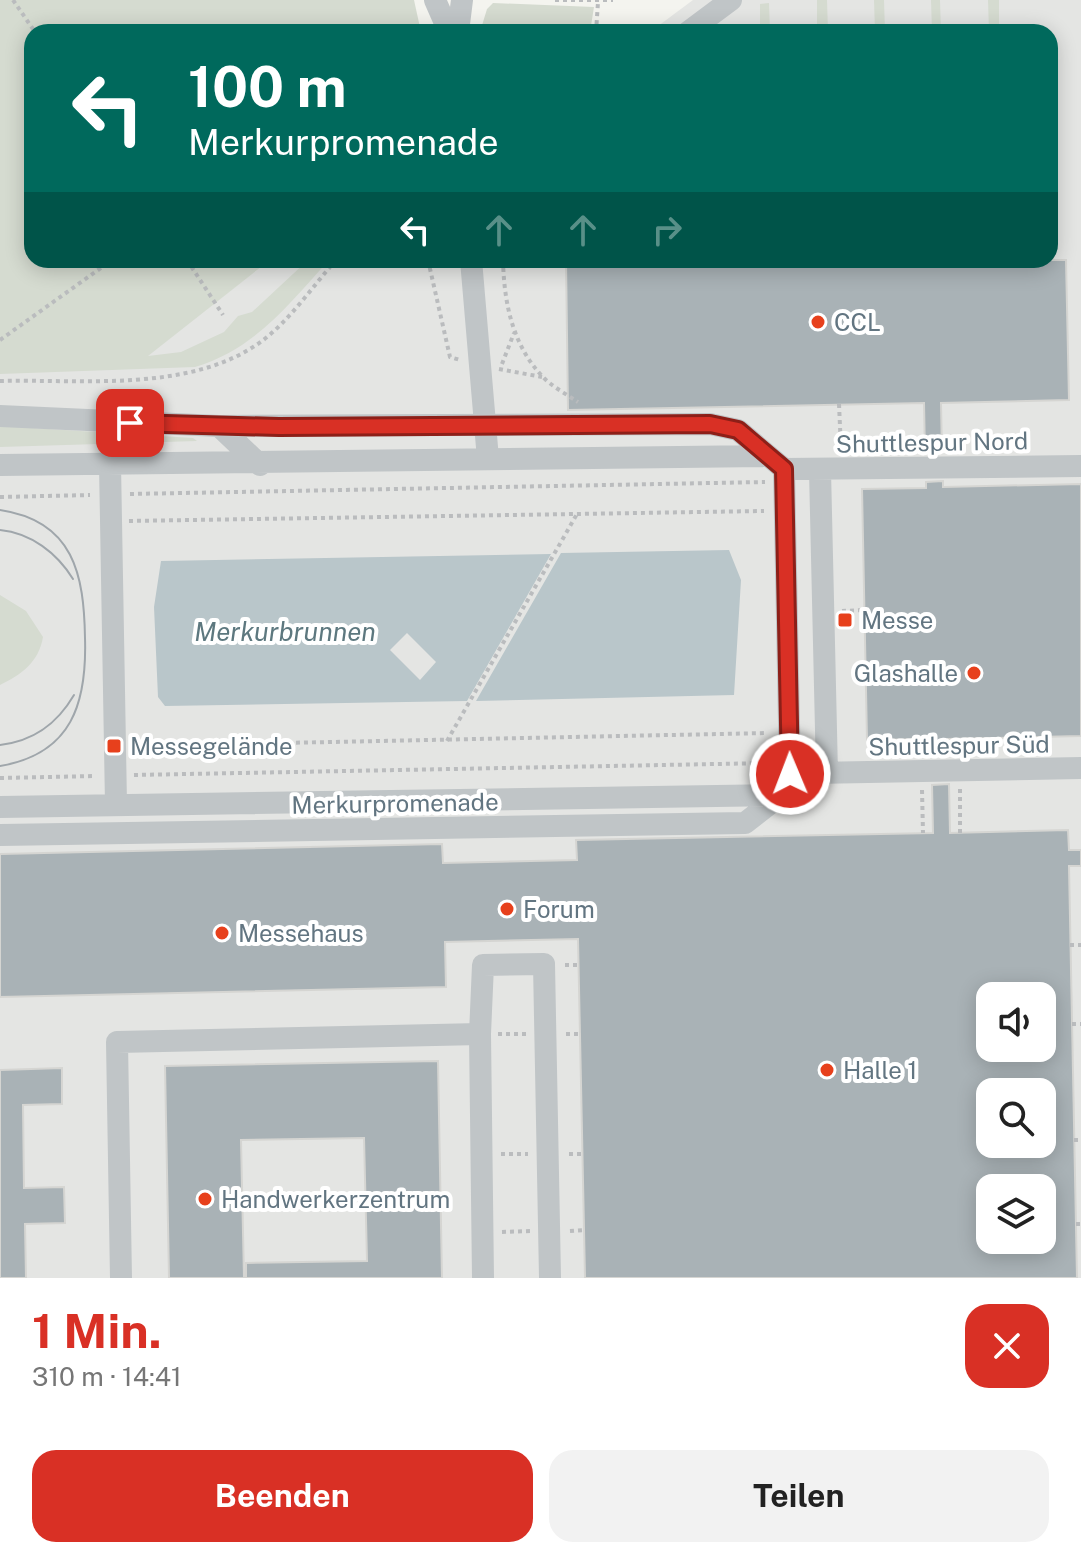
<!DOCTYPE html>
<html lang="de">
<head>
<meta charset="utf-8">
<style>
	:root { --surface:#fff; --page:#f2f2f2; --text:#222; --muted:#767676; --accent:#d93025 }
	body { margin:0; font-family:"Public Sans",sans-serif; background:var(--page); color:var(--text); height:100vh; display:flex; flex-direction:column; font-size:30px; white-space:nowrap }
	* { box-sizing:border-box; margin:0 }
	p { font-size:26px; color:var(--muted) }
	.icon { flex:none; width:44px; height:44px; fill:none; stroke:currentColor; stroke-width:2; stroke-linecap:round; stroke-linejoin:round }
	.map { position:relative; height:1278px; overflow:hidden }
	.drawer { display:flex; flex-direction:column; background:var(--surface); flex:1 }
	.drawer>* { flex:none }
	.guide { position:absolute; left:24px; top:24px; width:1034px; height:244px; border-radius:24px; box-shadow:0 4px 20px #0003; background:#00695c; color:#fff; overflow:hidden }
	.tools { position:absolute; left:976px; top:982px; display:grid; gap:16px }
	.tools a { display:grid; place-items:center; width:80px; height:80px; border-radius:16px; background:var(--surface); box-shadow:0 4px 20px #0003; font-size:40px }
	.pin { position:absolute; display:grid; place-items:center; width:68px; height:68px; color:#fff; margin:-34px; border-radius:16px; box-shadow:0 4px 12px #0006 }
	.me { position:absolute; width:88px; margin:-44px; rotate:359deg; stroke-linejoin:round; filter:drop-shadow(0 0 6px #0008) }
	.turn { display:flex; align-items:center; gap:28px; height:168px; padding:0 32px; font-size:36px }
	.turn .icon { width:104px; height:104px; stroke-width:2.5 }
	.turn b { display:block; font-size:56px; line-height:68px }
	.lanes { display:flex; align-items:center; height:76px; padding:0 32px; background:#0003; justify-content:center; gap:40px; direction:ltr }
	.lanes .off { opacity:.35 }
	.round { display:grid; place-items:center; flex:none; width:84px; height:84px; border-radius:24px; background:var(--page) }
	.head { display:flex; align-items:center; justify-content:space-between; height:136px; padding:0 32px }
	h1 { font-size:48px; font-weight:700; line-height:60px; color:var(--accent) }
	.cta { display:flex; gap:16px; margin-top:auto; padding:16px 32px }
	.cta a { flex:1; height:92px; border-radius:24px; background:var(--accent); color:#fff; font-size:32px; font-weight:700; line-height:92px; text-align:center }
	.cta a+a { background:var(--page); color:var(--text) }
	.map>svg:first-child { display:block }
	.built { fill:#e4e5e3; fill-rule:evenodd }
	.green { fill:#d5dbd0 }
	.water { fill:#b9c6ca; fill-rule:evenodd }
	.building { fill:#a9b2b6; stroke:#d5d5d2; stroke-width:2; fill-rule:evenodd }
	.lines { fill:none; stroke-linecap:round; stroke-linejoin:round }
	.path { stroke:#babcbe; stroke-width:4; stroke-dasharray:4 4; stroke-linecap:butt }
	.minor { stroke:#c0c5c7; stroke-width:22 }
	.tram { stroke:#9fa6ab; stroke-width:2 }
	.route-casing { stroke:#8d1f18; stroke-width:20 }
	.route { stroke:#d93025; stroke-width:14 }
	.poi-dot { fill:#e7401c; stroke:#fff; stroke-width:3 }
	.labels { text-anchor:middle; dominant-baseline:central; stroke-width:8; stroke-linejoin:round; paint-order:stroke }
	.poi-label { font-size:24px; fill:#627581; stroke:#fff; text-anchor:start }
	.street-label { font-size:24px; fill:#627581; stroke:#fff }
	.water-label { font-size:26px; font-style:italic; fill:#5d787f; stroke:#fff }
</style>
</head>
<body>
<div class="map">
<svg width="1081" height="1278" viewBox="0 0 1081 1278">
	<rect width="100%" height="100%" fill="#f4f4ef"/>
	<path class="built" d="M693,0h388v1278h-1081v-917l146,-5 124,-96h780v-228h-400zM990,996h52v52h-52zM990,1092h52v52h-52zM990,1188h52v52h-52z"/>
	<path class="green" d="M0,0h414l7,32h-389v228h238l-122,96 33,-4 43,-20 14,-16 14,-4 56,-52h21c-40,44 -74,89 -134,107l-195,7z
		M817,0h10l1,32h-11z
		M874,0h10l1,32h-10z
		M931,0h9l1,32h-9z
		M988,0h11v32h-10z
		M493,3l101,4 -4,25h-110l7,-23z
		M769,3l1,29h-10v-28z
		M0,426l193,12 4,3 -197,6z
		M0,595l26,16 17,26c-4,25 -22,38 -43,48z"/>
	<path class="water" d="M729,550l12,30 -7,115 -258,6 85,-148z
		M551,554l-84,147 -302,5 -7,-9 -4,-90 7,-46zM407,633l29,29 -16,18 -30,-30z"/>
	<path class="building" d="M566,260h500l3,140 -128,3 1,50 -17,1 -1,-51 -356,7z
		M943,481v6l138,-3v252l-133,3v17l-17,1v-18l-64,1 -5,-251 64,-1v-6z
		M949,784l1,49 118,-3 1,20h12v16h-12l8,412h-492l-7,-339 -133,3 1,45 -446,10v-143l442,-10 1,19 134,-3 -1,-20 357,-7 -1,-48zM990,996h52v52h-52zM990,1092h52v52h-52zM990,1188h52v52h-52z
		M438,1061l4,217h-196v-15l121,-2 -3,-123 -123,2 3,138h-75l-4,-212z
		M62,1068v36l-39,1 1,83 40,-1 1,36 -40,1 1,54h-26v-208z"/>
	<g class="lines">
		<path class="path" d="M13,0l22,32
			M555,0h58
			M596,32l2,-30
			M187,260l36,55
			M428,260l22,97 10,3
			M503,260c1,42 9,84 39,116 9,10 24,18 36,26
			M0,340l112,-80
			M502,364l12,-31
			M499,369l43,8
			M0,381c84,-2 191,12 262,-40 28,-21 51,-55 74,-81
			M839,404l2,45
			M130,494l635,-12
			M0,497l90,-2
			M129,521l635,-10
			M842,611l23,-1
			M1022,737l1,14
			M943,739l1,13
			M447,741l130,-227
			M136,746l631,-13
			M134,775l635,-12
			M0,778l94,-2
			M960,789v44
			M922,790l1,43
			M1070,945h11
			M565,965h14
			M1072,1024h9
			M498,1034h28
			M566,1034h14
			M1074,1140h7
			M501,1154h27
			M569,1154h13
			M1076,1224h5
			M570,1231l14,-1
			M502,1232l28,-1"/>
		<path class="minor" d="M435,0l14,32
			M458,32l4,-32
			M688,32l43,-32
			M471,260l17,199
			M0,416l219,10 491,-2 28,6 46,39
			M219,426l41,39
			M110,464l6,340
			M0,465l766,-9
			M784,469l297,-3
			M820,470l7,303
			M814,773l267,-5
			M0,807l781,-12 46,-22
			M0,835l745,-12 36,-28 9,-21 -6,-305
			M480,1034l3,244
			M121,1278l-4,-236 363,-8 3,-69 61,-1 6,314"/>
		<path class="tram" d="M0,510c74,11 84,65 85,128 2,65 -13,116 -85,128
			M0,530c31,3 57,23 73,49
			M0,745c34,-4 57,-21 74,-50"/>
	</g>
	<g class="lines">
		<defs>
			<path id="route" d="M130,423l149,4 431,-3 28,6 46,39 6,305"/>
		</defs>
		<use href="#route" class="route-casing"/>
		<use href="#route" class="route"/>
	</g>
	<g class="poi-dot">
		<circle cx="818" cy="322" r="8"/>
		<rect x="837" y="612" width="16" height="16" rx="4"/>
		<circle cx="974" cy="673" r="8"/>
		<rect x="106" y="738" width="16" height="16" rx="4"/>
		<circle cx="507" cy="909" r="8"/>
		<circle cx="222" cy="933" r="8"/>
		<circle cx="827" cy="1070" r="8"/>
		<circle cx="205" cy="1199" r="8"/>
	</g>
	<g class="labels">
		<g class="poi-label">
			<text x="834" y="322">CCL</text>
			<text x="861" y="620">Messe</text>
			<text x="958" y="673" text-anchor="end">Glashalle</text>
			<text x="130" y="746">Messegelände</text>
			<text x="523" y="909">Forum</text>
			<text x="238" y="933">Messehaus</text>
			<text x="843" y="1070">Halle 1</text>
			<text x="221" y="1199">Handwerkerzentrum</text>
		</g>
		<g class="street-label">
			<text transform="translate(932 442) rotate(-1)">Shuttlespur Nord</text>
			<text transform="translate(959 745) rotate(-1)">Shuttlespur Süd</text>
			<text transform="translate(395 803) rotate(-1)">Merkurpromenade</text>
		</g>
		<g class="water-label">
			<text x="285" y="631">Merkurbrunnen</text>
		</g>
	</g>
</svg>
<div class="tools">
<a><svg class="icon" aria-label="sound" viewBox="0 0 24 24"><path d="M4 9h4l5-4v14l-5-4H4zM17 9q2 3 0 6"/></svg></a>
<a><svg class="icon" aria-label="search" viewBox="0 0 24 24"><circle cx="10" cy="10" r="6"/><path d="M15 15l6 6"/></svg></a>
<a><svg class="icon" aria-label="layers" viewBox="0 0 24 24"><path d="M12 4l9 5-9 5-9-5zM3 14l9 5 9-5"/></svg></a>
</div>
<div class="pin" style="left:130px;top:423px;background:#d93025"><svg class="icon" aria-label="arrive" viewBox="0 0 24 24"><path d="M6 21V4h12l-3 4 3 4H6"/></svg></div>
<svg class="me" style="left:790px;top:774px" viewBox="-20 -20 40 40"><circle r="17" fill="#d93025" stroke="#fff" stroke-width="3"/><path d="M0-11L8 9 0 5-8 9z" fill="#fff"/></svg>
<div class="guide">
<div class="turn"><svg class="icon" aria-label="left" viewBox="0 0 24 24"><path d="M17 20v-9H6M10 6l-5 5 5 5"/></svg><div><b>100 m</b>Merkurpromenade</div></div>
<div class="lanes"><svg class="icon" aria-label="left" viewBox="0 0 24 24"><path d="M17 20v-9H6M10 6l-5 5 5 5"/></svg><svg class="icon off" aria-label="ahead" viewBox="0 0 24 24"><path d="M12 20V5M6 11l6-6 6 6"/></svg><svg class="icon off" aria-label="ahead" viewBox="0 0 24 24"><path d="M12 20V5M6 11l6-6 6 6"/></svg><svg class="icon off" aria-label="right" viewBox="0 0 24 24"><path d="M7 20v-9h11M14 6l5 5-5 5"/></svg></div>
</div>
</div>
<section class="drawer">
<div class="head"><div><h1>1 Min.</h1><p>310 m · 14:41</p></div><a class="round" style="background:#d93025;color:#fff"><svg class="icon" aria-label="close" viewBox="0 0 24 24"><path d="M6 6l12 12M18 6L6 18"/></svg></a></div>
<div class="cta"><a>Beenden</a><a>Teilen</a></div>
</section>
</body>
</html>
